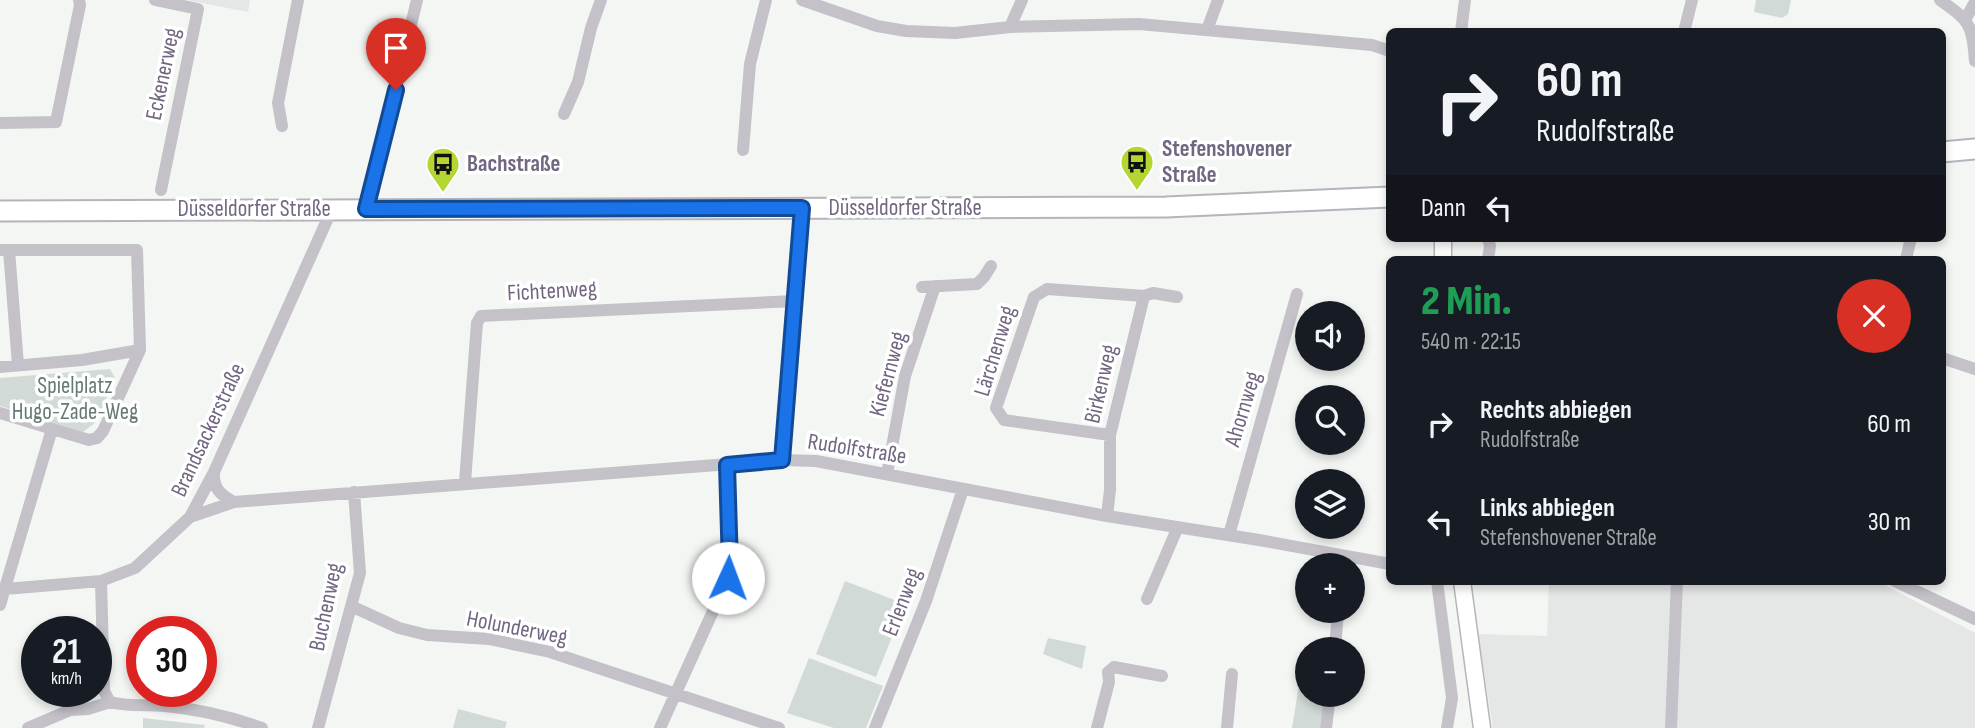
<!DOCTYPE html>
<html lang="de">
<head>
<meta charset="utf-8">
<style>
	:root { --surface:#171b24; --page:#242831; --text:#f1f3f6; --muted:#9ea1a6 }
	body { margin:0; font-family:"Sofia Sans Condensed",sans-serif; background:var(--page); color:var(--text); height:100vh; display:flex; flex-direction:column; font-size:26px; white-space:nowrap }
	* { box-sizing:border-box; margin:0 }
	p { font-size:23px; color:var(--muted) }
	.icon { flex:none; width:38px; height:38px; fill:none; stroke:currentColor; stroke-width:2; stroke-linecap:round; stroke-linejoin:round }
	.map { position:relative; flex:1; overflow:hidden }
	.sheet { position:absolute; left:1386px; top:256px; width:560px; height:329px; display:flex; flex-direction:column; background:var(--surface); border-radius:10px; box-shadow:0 4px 10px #0003 }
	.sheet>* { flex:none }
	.top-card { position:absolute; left:1386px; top:28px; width:560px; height:214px; border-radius:10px; box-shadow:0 4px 10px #0003; background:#171b24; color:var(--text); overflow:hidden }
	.fabs { position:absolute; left:1295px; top:301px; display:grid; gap:14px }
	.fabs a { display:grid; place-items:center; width:70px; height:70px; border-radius:50%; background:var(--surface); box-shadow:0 4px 10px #0003; font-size:35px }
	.speed { position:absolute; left:21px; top:616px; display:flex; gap:14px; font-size:35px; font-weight:700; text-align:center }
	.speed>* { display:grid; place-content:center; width:91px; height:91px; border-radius:50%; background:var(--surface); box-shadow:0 4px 10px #0003; line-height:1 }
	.speed small { font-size:18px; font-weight:400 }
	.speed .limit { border:10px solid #d22; background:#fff; color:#111 }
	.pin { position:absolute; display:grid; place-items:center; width:60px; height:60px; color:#fff; margin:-72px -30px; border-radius:50% 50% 50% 0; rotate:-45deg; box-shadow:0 0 7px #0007 }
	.pin .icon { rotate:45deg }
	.me { position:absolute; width:77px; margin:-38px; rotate:2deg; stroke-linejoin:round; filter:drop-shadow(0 0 5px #0008) }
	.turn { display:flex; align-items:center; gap:24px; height:147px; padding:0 35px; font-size:32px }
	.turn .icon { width:91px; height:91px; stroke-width:2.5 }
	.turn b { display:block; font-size:49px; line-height:60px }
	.then { display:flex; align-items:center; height:66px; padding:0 35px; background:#0003; gap:14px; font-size:26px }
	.round { display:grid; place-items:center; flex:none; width:74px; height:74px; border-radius:37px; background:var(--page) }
	.summary { display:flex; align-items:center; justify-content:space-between; height:119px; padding:0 35px }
	h1 { font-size:42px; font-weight:800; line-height:52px; color:#1e9e55 }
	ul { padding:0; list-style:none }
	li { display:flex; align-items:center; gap:21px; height:98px; padding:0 35px }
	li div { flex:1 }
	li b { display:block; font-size:26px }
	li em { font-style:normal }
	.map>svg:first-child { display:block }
	.built { fill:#e5e6e6 }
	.green { fill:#d2dad7 }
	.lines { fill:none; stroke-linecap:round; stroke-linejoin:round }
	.secondary-casing { stroke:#b7b4bc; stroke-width:19 }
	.primary-casing { stroke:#b6b3ba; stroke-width:23 }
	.minor { stroke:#c4c1c8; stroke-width:12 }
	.secondary { stroke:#fff; stroke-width:16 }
	.primary { stroke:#fff; stroke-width:19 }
	.route-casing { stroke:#114b97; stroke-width:18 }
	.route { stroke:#1a73e8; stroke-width:12 }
	.labels { text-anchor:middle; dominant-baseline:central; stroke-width:7; stroke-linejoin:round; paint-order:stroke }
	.street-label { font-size:23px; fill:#726781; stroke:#fff }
	.poi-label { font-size:23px; font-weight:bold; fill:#726781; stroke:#fff; text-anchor:start }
	.park-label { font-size:23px; fill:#657975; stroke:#fff }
</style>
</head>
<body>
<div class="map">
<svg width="1975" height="728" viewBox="0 0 1975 728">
	<rect width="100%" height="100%" fill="#f3f6f3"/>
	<path class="built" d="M187,0h63l-2,12z
		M1549,581h66l74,5 1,-5h187l98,52v95h-482l-15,-94 69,2z"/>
	<path class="green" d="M1756,0h35l-3,14 -6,4 -28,-6z
		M110,369l5,9 -19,44 -13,10 -83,-26v-28z
		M845,581l60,23 -29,73 -60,-23z
		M1048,638l38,8 -4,23 -39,-15z
		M809,658l74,28 -17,42h-32l-47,-15z
		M1299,685l8,1v9h17l-4,33h-28z
		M458,709l49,13 -2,6h-52z
		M143,718l62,7 -1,3h-61z"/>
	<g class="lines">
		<defs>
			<path id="secondary" d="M1443,259v-21
				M1462,581l20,147"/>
			<path id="primary" d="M1942,152l33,-3
				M0,211l1166,-4 224,-10"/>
		</defs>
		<use href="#secondary" class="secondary-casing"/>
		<use href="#primary" class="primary-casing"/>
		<path class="minor" d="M155,0l43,9 -37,181
			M802,0l75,26 29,5 49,2 55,-6 129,-3 233,21 18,6
			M1940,0c30,21 32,24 35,61
			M1966,18l9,-16
			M1010,27l12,-27
			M1207,30l11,-30
			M1461,32l4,-32
			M1684,32l8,-32
			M564,114l14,-32 13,-54 10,-28
			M0,123l56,-1 24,-117 -1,-5
			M282,126l-4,-23 20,-103
			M743,150l7,-86 16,-64
			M366,209l51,-209
			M0,250h137l3,100 -37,81 -6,7 -8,2 -89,-27
			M9,250l9,115
			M1488,259l2,-13 -2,-8
			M1906,259l5,-21
			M922,287l55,-3 7,-7 7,-11
			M1942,358l33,11
			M0,367l82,-7 58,-10
			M1110,435l-106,-15 -8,-12 38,-111 13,-8 97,7
			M782,460l20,-252
			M214,472c-1,16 6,23 20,30
			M887,474l18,-98 30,-90
			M465,482l12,-159 4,-7 313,-15
			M1107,516l3,-26v-55l34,-139 9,-3 24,4
			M190,517l44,-15 548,-42 34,1 291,55 152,24 131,24
			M1229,535l68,-241
			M101,581l3,110 6,11c18,5 36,2 55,4 32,3 66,11 97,22
			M1437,581l15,117 -5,30
			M1895,581l80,38
			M5,589l96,-8 34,-13 55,-51 24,-45 118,-263
			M1147,599l30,-70
			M0,605l52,-176
			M351,606l48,22 28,7 62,4 61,13 229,76
			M1335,649l3,-38
			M28,728l42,-18 18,-1 22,-7
			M318,728l42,-155 -6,-81
			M660,728l68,-150 2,-12 -3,-101
			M875,728l51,-127 37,-112
			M1097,728l12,-46 -1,-10 6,-5 48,9
			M1227,728l5,-54
			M1326,728l4,-33
			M1671,728l6,-147"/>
		<use href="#secondary" class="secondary"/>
		<use href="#primary" class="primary"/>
	</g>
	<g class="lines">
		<defs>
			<path id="route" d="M396,90l-30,119 436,-1 -20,252 -55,5 3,101 -2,12"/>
		</defs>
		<use href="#route" class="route-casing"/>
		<use href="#route" class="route"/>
	</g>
	<defs>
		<symbol id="bus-pin" viewBox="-11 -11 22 30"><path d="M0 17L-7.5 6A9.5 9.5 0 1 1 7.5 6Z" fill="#b4d633" stroke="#fff"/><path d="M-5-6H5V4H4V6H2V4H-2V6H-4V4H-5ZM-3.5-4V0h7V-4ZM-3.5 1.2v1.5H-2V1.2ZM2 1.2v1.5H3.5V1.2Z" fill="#111"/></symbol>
	</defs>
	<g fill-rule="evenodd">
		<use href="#bus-pin" x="1118" y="143" width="38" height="52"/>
		<use href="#bus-pin" x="424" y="145" width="38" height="52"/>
	</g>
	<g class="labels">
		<g class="street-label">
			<text transform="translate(163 74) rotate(-78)">Eckenerweg</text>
			<text x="905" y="208">Düsseldorfer Straße</text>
			<text x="254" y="209">Düsseldorfer Straße</text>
			<text transform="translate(552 291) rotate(-3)">Fichtenweg</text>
			<text transform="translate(995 351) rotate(-73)">Lärchenweg</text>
			<text transform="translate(888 374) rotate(-75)">Kiefernweg</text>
			<text transform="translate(1101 384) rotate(-77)">Birkenweg</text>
			<text transform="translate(1243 409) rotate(-73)">Ahornweg</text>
			<text transform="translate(208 430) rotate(-65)">Brandsackerstraße</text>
			<text transform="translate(857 449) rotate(9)">Rudolfstraße</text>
			<text transform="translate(902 602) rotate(-69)">Erlenweg</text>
			<text transform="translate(326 607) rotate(-78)">Buchenweg</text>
			<text transform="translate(517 628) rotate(11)">Holunderweg</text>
		</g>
		<g class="poi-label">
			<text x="1162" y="149">Stefenshovener<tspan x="1162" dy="26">Straße</tspan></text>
			<text x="467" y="164">Bachstraße</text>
		</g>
		<g class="park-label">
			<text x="75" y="386">Spielplatz<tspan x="75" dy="26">Hugo-Zade-Weg</tspan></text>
		</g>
	</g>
</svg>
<div class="fabs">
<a><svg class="icon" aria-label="sound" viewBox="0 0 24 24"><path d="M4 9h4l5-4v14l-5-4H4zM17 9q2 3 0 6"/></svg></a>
<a><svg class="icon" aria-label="search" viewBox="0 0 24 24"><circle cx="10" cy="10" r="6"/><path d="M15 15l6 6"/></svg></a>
<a><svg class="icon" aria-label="layers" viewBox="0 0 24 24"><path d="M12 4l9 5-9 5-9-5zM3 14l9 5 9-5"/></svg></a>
<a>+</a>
<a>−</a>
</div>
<div class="speed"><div>21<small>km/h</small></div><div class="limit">30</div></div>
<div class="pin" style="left:396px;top:90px;background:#d93025"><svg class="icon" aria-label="arrive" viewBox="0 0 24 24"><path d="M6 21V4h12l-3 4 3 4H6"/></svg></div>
<svg class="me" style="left:728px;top:578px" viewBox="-20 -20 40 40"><circle r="19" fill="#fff"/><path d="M0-13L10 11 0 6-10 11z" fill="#1a73e8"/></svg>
<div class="top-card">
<div class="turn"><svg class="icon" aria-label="right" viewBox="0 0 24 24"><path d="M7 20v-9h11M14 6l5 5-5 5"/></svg><div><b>60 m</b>Rudolfstraße</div></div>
<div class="then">Dann<svg class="icon" aria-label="left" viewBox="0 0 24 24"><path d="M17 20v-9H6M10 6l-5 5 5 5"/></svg></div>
</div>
<section class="sheet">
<div class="summary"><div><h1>2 Min.</h1><p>540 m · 22:15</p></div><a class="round" style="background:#d93025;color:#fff"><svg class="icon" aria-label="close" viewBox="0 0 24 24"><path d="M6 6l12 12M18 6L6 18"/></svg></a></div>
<ul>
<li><svg class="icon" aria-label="right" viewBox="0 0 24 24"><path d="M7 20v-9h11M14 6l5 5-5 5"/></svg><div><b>Rechts abbiegen</b><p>Rudolfstraße</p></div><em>60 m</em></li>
<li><svg class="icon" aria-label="left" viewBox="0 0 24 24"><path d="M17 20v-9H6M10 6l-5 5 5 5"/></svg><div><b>Links abbiegen</b><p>Stefenshovener Straße</p></div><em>30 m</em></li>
</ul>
</section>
</div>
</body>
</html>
